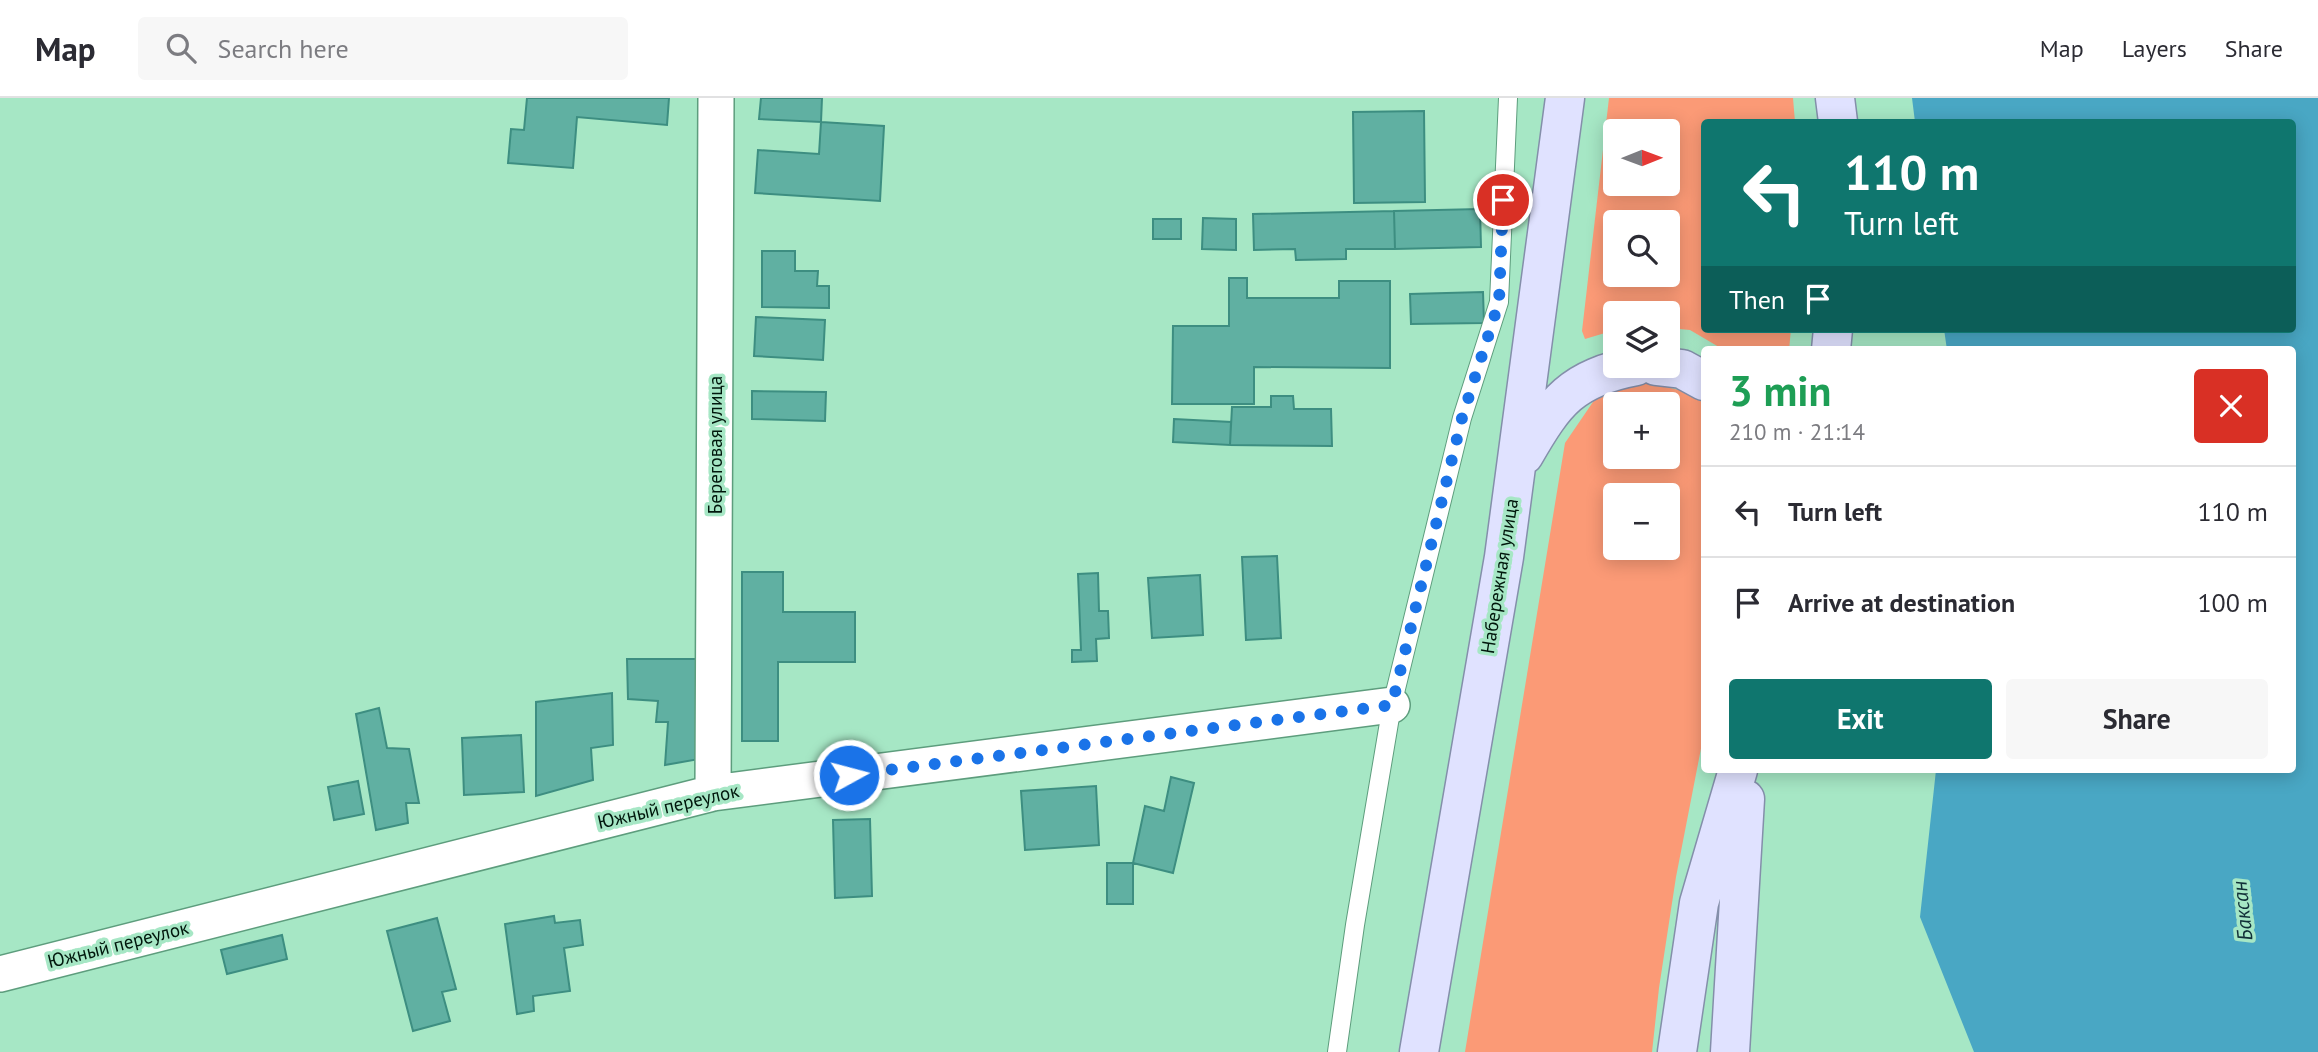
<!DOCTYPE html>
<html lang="en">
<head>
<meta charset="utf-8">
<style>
	:root { --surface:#fff; --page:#f7f7f7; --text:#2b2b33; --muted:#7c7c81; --line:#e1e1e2; --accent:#0f766e }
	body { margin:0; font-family:"PT Sans",sans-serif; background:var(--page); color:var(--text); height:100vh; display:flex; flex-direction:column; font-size:26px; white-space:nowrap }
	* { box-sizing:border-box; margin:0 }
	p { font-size:23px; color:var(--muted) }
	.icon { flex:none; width:38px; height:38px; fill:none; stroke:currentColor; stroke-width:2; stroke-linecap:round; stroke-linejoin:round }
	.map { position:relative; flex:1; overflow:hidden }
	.side { position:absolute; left:1701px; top:248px; width:595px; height:427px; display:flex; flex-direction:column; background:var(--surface); border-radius:7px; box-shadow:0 4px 18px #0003 }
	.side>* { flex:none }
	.guide { position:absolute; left:1701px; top:21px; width:595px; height:214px; border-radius:7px; box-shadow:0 4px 18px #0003; background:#0f766e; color:#fff; overflow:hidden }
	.needle { width:46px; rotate:89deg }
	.controls { position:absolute; left:1603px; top:21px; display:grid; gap:14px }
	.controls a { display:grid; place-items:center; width:77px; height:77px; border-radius:7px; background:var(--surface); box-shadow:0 4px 18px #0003; font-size:35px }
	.pin { position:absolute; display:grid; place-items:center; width:60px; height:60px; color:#fff; margin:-30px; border:4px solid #fff; border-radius:50%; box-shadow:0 2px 7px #0007 }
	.me { position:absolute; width:77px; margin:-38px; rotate:83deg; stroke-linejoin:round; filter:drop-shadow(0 0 5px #0008) }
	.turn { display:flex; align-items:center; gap:24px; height:147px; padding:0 28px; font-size:32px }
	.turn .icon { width:91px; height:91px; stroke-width:2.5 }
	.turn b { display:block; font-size:49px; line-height:60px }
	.then { display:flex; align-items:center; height:66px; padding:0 28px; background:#0003; gap:14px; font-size:26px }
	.round { display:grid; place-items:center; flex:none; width:74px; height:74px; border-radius:7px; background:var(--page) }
	.headline { display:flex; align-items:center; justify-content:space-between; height:119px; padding:0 28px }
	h1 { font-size:42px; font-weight:600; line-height:52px; color:#1e9e55 }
	.primary-button { display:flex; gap:14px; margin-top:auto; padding:14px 28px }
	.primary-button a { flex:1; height:80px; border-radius:7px; background:var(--accent); color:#fff; font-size:28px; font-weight:600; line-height:80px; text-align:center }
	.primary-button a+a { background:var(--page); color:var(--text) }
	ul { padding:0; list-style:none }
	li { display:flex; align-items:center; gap:21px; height:91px; padding:0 28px; border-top:2px solid var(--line) }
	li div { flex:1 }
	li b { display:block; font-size:26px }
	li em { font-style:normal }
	header { display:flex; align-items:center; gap:42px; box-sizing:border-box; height:98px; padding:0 35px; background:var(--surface); border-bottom:2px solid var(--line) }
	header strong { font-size:33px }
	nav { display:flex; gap:38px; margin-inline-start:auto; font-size:24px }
	.search { width:490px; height:63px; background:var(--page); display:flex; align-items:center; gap:18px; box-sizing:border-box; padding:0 24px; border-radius:7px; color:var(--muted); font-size:26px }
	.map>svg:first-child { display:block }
	.green { fill:#fb9a76; fill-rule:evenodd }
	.water { fill:#49a7c4 }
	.building { fill:#60b0a2; stroke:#3d8e81; stroke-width:2 }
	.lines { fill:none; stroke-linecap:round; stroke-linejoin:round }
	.service-casing { stroke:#5d9d7d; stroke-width:20 }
	.minor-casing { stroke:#5d9d7d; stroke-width:38 }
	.primary-casing { stroke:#848faa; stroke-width:41 }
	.service { stroke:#fff; stroke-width:18 }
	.minor { stroke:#fff; stroke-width:35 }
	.primary { stroke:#e0e2ff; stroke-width:38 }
	.route { stroke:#1a73e8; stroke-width:12; stroke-dasharray:0 21.6 }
	.labels { text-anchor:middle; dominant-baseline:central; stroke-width:7; stroke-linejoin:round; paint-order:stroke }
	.street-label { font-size:19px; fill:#00170c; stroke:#a6e7c5 }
	.water-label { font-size:21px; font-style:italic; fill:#112f38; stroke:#a6e7c5 }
</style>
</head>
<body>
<header>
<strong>Map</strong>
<div class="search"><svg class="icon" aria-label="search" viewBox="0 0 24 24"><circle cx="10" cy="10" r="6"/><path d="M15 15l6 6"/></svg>Search here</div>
<nav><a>Map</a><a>Layers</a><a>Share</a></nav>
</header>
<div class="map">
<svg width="2318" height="954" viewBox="0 0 2318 954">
	<rect width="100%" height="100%" fill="#a6e7c5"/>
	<path class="green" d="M1609,0h184l2,24h-91v207h87l-2,21h-65l-34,-20 -22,-2v-15h-53v17l-30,9 -3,-8zM1615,33h53v53h-53zM1615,124h53v53h-53z
		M1642,283l49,12 13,11v329l-28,144 -17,111 -7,64h-187l100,-609 30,-44zM1615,306h53v53h-53zM1615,397h53v53h-53z"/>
	<path class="water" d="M1912,0h406v954h-344l-54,-135 16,-147h356v-420h-345l-3,-21h348v-207h-377z"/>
	<path class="building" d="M527,0h142l-2,27 -90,-8 -4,51 -65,-5 3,-34 13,1z
		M761,0h61l-1,24 -62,-3z
		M1424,13l1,91 -71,1 -1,-91z
		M821,24l63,4 -4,75 -125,-8 3,-43 61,4z
		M1480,111l1,38 -86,2 -1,-38z
		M1394,113l1,38h-49v10l-50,1 -1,-11 -41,1 -1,-36z
		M1203,120l33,1v31l-34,-1z
		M1153,121h28v20h-28z
		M762,153h33v20h23l-1,15h12v22l-67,-1z
		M1229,180h18v20h92v-17h51v87l-136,-1v37h-82l1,-78h56z
		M1483,194l1,31 -73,1 -1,-30z
		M756,219l69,3 -2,40 -69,-4z
		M752,293l74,1 -1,29 -73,-2z
		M1271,298h22l1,13h37l1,37 -102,-1 2,-38h39z
		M1174,321l57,3 -1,23 -57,-3z
		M1277,458l4,82 -35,2 -4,-83z
		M742,474h41v40h72v50h-77v79h-36z
		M1098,475l1,38h9l1,27 -13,1 1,22 -25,1v-12h9l-3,-76z
		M1200,477l3,60 -51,3 -4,-60z
		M627,561h78v99l-40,7 3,-43h-12l2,-21 -30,-2z
		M612,595l1,52 -22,3 2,32 -57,16v-94z
		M379,610l8,40 22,1 10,54h-13l2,20 -32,7 -20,-116z
		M521,637l3,57 -60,3 -2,-57z
		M1171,679l23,6 -21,90 -40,-10 12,-57 19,5z
		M358,683l6,33 -30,6 -6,-33z
		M1096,688l3,59 -74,5 -4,-59z
		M870,721l2,77 -37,2 -2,-78z
		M1107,765h26v41h-26z
		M554,818l1,7 25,-3 3,25 -19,3 6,43 -37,5 1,15 -17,3 -12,-90z
		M437,820l19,71 -14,3 8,29 -37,10 -26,-100z
		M282,837l5,24 -60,15 -6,-24z"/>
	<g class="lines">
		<defs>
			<path id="service" d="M1337,954l18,-127 37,-220 70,-287 37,-116 9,-204"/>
			<path id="minor" d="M713,695l3,-695
				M0,876l713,-181 679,-88"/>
			<path id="primary" d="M1835,0l3,24
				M1831,252l2,-21
				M1656,268l26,3 22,12
				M1524,357c31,-54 48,-77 112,-89
				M1419,954l85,-495 61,-459
				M1677,954l22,-149 39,-133
				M1730,954l15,-253"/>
		</defs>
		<use href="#service" class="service-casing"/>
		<use href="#minor" class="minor-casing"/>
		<use href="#primary" class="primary-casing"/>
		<use href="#service" class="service"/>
		<use href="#minor" class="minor"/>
		<use href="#primary" class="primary"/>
	</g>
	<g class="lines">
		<path class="route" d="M849,677l543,-70 70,-287 37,-116 4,-102"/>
	</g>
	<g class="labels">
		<g class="street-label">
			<text transform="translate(715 347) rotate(-90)">Береговая улица</text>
			<text transform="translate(1499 478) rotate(-81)">Набережная улица</text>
			<text transform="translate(668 708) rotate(-13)">Южный переулок</text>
			<text transform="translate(118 846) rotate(-14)">Южный переулок</text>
		</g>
		<g class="water-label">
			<text transform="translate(2242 813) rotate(-96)">Баксан</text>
		</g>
	</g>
</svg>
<div class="controls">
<a><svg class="needle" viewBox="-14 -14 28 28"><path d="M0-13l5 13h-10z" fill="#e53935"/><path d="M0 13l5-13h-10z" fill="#7c7c81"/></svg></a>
<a><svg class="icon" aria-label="search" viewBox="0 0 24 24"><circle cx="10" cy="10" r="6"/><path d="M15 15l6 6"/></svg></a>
<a><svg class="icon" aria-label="layers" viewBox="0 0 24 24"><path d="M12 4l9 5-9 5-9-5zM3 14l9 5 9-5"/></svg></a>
<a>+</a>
<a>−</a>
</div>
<div class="pin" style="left:1503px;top:102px;background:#d93025"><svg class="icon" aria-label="arrive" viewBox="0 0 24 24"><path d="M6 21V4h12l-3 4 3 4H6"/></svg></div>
<svg class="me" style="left:849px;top:677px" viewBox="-20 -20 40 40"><circle r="17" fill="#1a73e8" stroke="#fff" stroke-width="3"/><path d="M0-11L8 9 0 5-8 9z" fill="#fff"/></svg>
<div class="guide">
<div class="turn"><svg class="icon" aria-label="left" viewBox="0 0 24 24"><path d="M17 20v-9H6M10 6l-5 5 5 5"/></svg><div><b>110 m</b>Turn left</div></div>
<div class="then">Then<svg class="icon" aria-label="arrive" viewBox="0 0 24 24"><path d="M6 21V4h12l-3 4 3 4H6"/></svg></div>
</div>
<section class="side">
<div class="headline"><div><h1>3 min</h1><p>210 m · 21:14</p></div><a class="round" style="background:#d93025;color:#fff"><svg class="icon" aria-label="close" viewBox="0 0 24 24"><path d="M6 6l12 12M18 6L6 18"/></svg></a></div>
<ul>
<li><svg class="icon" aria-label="left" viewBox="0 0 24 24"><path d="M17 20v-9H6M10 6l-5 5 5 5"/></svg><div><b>Turn left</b></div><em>110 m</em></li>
<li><svg class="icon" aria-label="arrive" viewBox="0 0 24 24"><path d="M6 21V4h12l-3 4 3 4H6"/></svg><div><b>Arrive at destination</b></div><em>100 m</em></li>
</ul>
<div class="primary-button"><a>Exit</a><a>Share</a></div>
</section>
</div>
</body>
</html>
